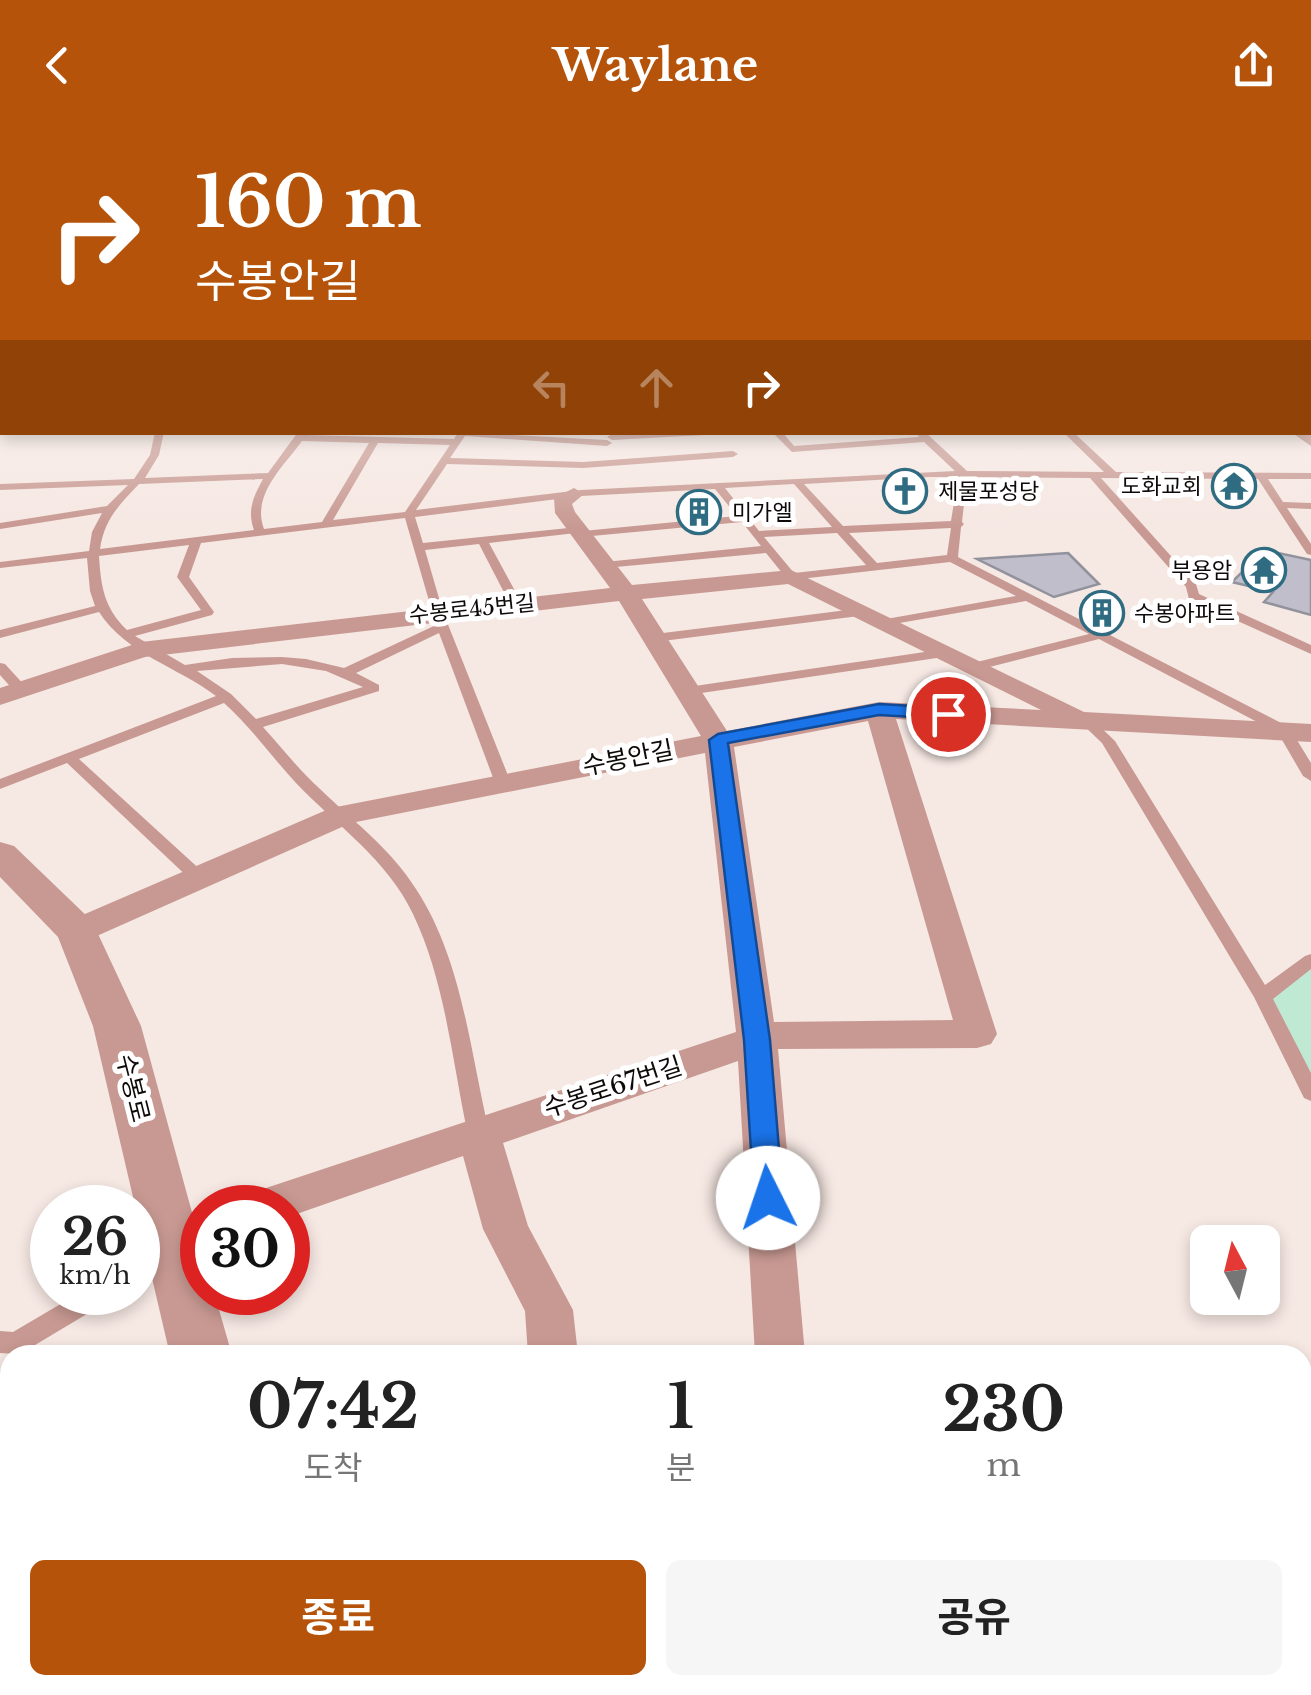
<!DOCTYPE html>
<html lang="ko">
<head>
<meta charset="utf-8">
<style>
	:root { --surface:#fff; --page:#f6f6f6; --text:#222; --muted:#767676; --accent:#b45309 }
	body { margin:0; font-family:"Libre Baskerville","Noto Sans KR",serif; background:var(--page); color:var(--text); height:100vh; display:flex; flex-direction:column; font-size:38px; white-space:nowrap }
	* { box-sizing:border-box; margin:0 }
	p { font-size:32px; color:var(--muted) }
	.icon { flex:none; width:55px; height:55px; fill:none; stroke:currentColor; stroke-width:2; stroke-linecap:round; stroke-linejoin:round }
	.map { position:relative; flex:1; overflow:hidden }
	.panel { position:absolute; left:0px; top:1215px; width:1312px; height:350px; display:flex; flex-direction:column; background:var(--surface); border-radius:30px 30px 0 0; box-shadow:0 5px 15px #0003 }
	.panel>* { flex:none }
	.banner { position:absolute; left:0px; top:0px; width:1312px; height:305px; box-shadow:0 5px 15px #0003; background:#b45309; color:#fff; overflow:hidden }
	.needle { width:65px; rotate:353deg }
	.tools { position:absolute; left:1190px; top:1095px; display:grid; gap:20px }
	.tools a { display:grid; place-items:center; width:90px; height:90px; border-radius:15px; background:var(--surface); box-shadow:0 5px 15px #0003; font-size:50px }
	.speed { position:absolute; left:30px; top:1055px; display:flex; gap:20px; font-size:50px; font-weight:700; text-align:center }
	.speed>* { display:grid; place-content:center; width:130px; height:130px; border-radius:50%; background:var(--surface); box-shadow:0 5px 15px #0003; line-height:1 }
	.speed small { font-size:25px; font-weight:400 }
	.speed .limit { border:15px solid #d22; background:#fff; color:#111 }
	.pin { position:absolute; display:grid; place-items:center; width:85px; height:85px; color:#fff; margin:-42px; border:5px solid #fff; border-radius:50%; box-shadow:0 2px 10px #0007 }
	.me { position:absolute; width:110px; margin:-55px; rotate:356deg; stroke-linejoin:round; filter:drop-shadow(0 0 8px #0008) }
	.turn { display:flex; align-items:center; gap:35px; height:210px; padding:0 30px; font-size:45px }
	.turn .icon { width:130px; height:130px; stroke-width:2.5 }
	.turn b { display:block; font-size:70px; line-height:85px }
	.lanes { display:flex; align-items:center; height:95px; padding:0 30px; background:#0003; justify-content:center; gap:50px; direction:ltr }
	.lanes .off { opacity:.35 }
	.eta { display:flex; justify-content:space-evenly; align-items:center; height:170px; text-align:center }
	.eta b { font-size:60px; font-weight:700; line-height:70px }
	.action { display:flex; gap:20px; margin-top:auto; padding:20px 30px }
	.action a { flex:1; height:115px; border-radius:15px; background:var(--accent); color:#fff; font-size:40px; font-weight:700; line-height:115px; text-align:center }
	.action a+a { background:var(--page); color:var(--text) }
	header { display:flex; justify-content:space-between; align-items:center; height:130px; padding:0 30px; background:var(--accent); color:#fff; font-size:45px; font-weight:700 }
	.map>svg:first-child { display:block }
	.green { fill:#bfe9d3 }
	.building { fill:#bfbeca; stroke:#92929d; stroke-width:2.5 }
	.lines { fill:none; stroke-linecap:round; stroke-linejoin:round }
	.service { fill:#c89992; fill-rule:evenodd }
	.minor { fill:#c89992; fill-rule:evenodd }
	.tertiary { fill:#c89992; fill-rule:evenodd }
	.primary { fill:#a35148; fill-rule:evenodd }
	.route { fill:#1a73e8; stroke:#114b97; stroke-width:2.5 }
	.labels { text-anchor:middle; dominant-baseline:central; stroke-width:10; stroke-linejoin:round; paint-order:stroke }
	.far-poi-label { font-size:22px; fill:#0e0a09; stroke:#fff; text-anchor:start }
	.far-street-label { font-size:22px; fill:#0e0a09; stroke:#fff }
	.street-label { font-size:25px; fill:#0e0a09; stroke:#fff }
</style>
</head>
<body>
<header><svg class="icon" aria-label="back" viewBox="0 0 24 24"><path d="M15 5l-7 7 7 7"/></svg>Waylane<svg class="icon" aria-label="share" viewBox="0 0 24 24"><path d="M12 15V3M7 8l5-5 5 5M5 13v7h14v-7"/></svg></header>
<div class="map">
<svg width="1311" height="1565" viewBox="0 0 1311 1565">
	<rect width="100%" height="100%" fill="#f6e8e3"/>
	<path class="green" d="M1311,834v119l-48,-86z"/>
	<path class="building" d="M1264,420l47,10v55l-47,-13 9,-10 -41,-10z
		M1068,423l31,31 -45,13 -77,-38z"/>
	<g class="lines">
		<path class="service" d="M1310,193h1v4h-1z
			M1310,281h1v6h-1z
			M155,302h9l-5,23 -14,23 123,-5 30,-41h9l-2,3 149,4 4,-7 149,8 5,3 -5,3 -142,-10 -15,22 133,4 150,-11 5,3 -5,3 -150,11 -136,-4 -31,46 165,-20 374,-19 -31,-29 -132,10 -20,-20h10l12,14 125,-9 -3,-5h9l42,39 137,1 -41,-40h10l43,40 195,1v6h-43l15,23 28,1v6l-24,-1 24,36v11l-4,-1 -49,-75 -157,-1 95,106 3,10 112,51v9l-122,-55 -3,-12 -96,-109 -123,-1 -5,45 2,2 -3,3 -3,30 331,170 22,36v18l-8,-5 -25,-43 -179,-94 -125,32 -5,-1v-6l120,-30 -63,-33 -144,25 -2,-3 6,-4 130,-23 -66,-34 -159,18 -4,-1 -21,-26 -161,15 -6,-3 6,-3 156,-16 -19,-24 -161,15 -5,-4 -87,10 33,61 -6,4 -6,-4 -31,-60 -54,6 18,62 68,171 -3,3h-10l-3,-3 -56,-150 -83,40 23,12v6l-116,36c19,21 36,43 57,62 33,32 71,60 96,100 46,70 54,162 73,242l-3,6 -8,2 -8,-2 -3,-6c-15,-72 -22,-150 -54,-217 -26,-55 -76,-88 -117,-131 -25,-27 -45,-56 -72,-80l-145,56 126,115 2,4 -2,4h-12l-126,-119 -67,26v-10l216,-83c-38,-29 -90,-42 -117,-84l-99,26v-8l95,-24 -5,-15 -3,-33 -87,10v-6l89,-11 3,-19 10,-19 -102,16v-6l107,-17 21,-21 -128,5v-6l134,-5 16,-24zM302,311l67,2 -47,79 -58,7c-13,-34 20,-63 38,-88zM378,313l72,2 -45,67 -72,8zM929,347h29l-7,44 -108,5 -39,-42zM263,349c-10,18 -16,32 -9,51l-154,19c4,-29 19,-44 39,-65zM794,354l38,43 -73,4 -34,-43zM715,359l22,27 -154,15 -5,-4 -155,16 -8,-26 166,-21zM405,388l31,107 -92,43 -38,-9 -24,-2 -50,1 -47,7 -50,-29 77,-21 2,-3 -25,-35 12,-34zM951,398l-4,27 -70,8 -28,-30zM837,403l29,32 -72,8 -30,-36zM189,415l-12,32 24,33 -74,20c-23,-22 -26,-43 -28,-74zM282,534l44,7 37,16 -107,32 -25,-25 -34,-23z
			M663,302h97l-148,8 -5,-3 5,-3z
			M863,478l6,4 -2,3 -212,27 -6,-4 6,-4z
			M945,519l6,4 -1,3 -262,39 -7,-4 7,-4z
			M0,533l5,1 21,23v6h-10l-16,-18z
			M1086,587l5,1 24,23 150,244 40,-29 6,-2v15l-38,30 38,74v28l-7,-3 -50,-101 -152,-254 -23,-22z
			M167,1115l8,3 4,7 -4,7 -37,20v-22z
			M81,1162h34l-3,7 -87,52 -9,3 -16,-1v-22l13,1z"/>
		<path class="minor" d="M1311,301v15l-20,-14h19z
			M574,358l10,6 -12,10 3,8 57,73 159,-15 293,142 227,12v18l-415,-23 101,315 -6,10 -14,4 -199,1 27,306h-50l-17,-294 -235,82 25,83 45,84 5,45h-50l-3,-44 -42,-82 -20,-73 -175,61v-9h-49l6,-13 491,-163 -31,-279 -354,70 -261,116h-26l-5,-8 5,-8 267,-115 370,-72 -82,-135 -474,56 -145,48v-17l141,-46 469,-54 -55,-75 -1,-15zM788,454l253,126 -162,-8 -152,29 -85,-132zM868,591l85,299 -179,2 -40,-275z
			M641,1555h62l4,10h-62z
			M774,1555h62l1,10h-62z"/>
		<path class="tertiary" d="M0,712l14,4 78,75 49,105 61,223v43h12l18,63h-62l-77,-329 -35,-89 -58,-60z
			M235,1555h76l2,10h-76z"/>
		<path class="primary" d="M0,206h2v14h-2z
			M1310,214h1v14h-1z"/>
	</g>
	<linearGradient id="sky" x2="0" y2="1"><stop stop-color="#89bdea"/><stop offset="0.45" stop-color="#fbf5f2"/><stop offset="1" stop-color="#fbf5f2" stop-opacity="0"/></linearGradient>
	<rect width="1311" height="399" fill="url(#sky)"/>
	<path class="route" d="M879,574l69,4 9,6 -9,5 -69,-4 -151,28 42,297 13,158 -4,8h-21l-4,-8 -10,-158 -35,-300 9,-6z"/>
	<defs>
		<symbol id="temple-ring" viewBox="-11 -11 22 22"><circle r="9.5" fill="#fff" stroke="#2f6c82" stroke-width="1.5"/><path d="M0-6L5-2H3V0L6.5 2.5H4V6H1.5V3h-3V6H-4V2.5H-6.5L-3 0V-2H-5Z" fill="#2f6c82"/></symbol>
		<symbol id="church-ring" viewBox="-11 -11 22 22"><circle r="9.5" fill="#fff" stroke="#2f6c82" stroke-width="1.5"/><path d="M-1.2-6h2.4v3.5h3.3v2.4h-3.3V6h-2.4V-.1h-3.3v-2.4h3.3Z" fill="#2f6c82"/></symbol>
		<symbol id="building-ring" viewBox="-11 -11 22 22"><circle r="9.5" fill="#fff" stroke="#2f6c82" stroke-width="1.5"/><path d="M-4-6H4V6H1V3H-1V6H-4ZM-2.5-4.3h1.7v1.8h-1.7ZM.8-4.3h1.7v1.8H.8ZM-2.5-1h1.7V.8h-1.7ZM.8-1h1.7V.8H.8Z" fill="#2f6c82"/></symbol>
	</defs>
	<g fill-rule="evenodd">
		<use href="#temple-ring" x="1209" y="331" width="50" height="50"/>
		<use href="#church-ring" x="880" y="336" width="50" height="50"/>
		<use href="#building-ring" x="674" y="357" width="50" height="50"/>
		<use href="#temple-ring" x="1239" y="415" width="50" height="50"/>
		<use href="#building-ring" x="1077" y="458" width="50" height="50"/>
	</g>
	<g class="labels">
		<g class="far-poi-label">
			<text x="1202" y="356" text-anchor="end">도화교회</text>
			<text x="938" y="361">제물포성당</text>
			<text x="732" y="382">미가엘</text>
			<text x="1232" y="440" text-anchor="end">부용암</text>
			<text x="1134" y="483">수봉아파트</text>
		</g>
		<g class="far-street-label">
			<text transform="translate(472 479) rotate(-6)">수봉로45번길</text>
		</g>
		<g class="street-label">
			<text transform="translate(628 628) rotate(-11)">수봉안길</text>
			<text transform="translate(613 957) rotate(-18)">수봉로67번길</text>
			<text transform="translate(133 958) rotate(76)">수봉로</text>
		</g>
	</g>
</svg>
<div class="tools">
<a><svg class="needle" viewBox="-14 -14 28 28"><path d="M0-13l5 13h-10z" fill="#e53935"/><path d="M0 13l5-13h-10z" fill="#767676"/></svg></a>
</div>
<div class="speed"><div>26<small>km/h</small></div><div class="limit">30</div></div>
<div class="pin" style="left:948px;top:584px;background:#d93025"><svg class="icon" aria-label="arrive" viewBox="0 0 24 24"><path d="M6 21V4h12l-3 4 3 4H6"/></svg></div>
<svg class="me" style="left:768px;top:1068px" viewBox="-20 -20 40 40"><circle r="19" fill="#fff"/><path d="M0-13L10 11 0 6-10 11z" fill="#1a73e8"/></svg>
<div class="banner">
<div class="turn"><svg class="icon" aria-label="right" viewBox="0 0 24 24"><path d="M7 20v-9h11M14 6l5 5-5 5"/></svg><div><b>160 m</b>수봉안길</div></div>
<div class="lanes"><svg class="icon off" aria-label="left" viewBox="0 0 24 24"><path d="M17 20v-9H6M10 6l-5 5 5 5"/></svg><svg class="icon off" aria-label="ahead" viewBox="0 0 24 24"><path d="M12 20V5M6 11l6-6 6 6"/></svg><svg class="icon" aria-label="right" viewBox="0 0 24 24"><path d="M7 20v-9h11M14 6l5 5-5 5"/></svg></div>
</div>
<section class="panel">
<div class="eta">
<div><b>07:42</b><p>도착</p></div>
<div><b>1</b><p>분</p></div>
<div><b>230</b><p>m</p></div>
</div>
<div class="action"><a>종료</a><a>공유</a></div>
</section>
</div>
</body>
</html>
